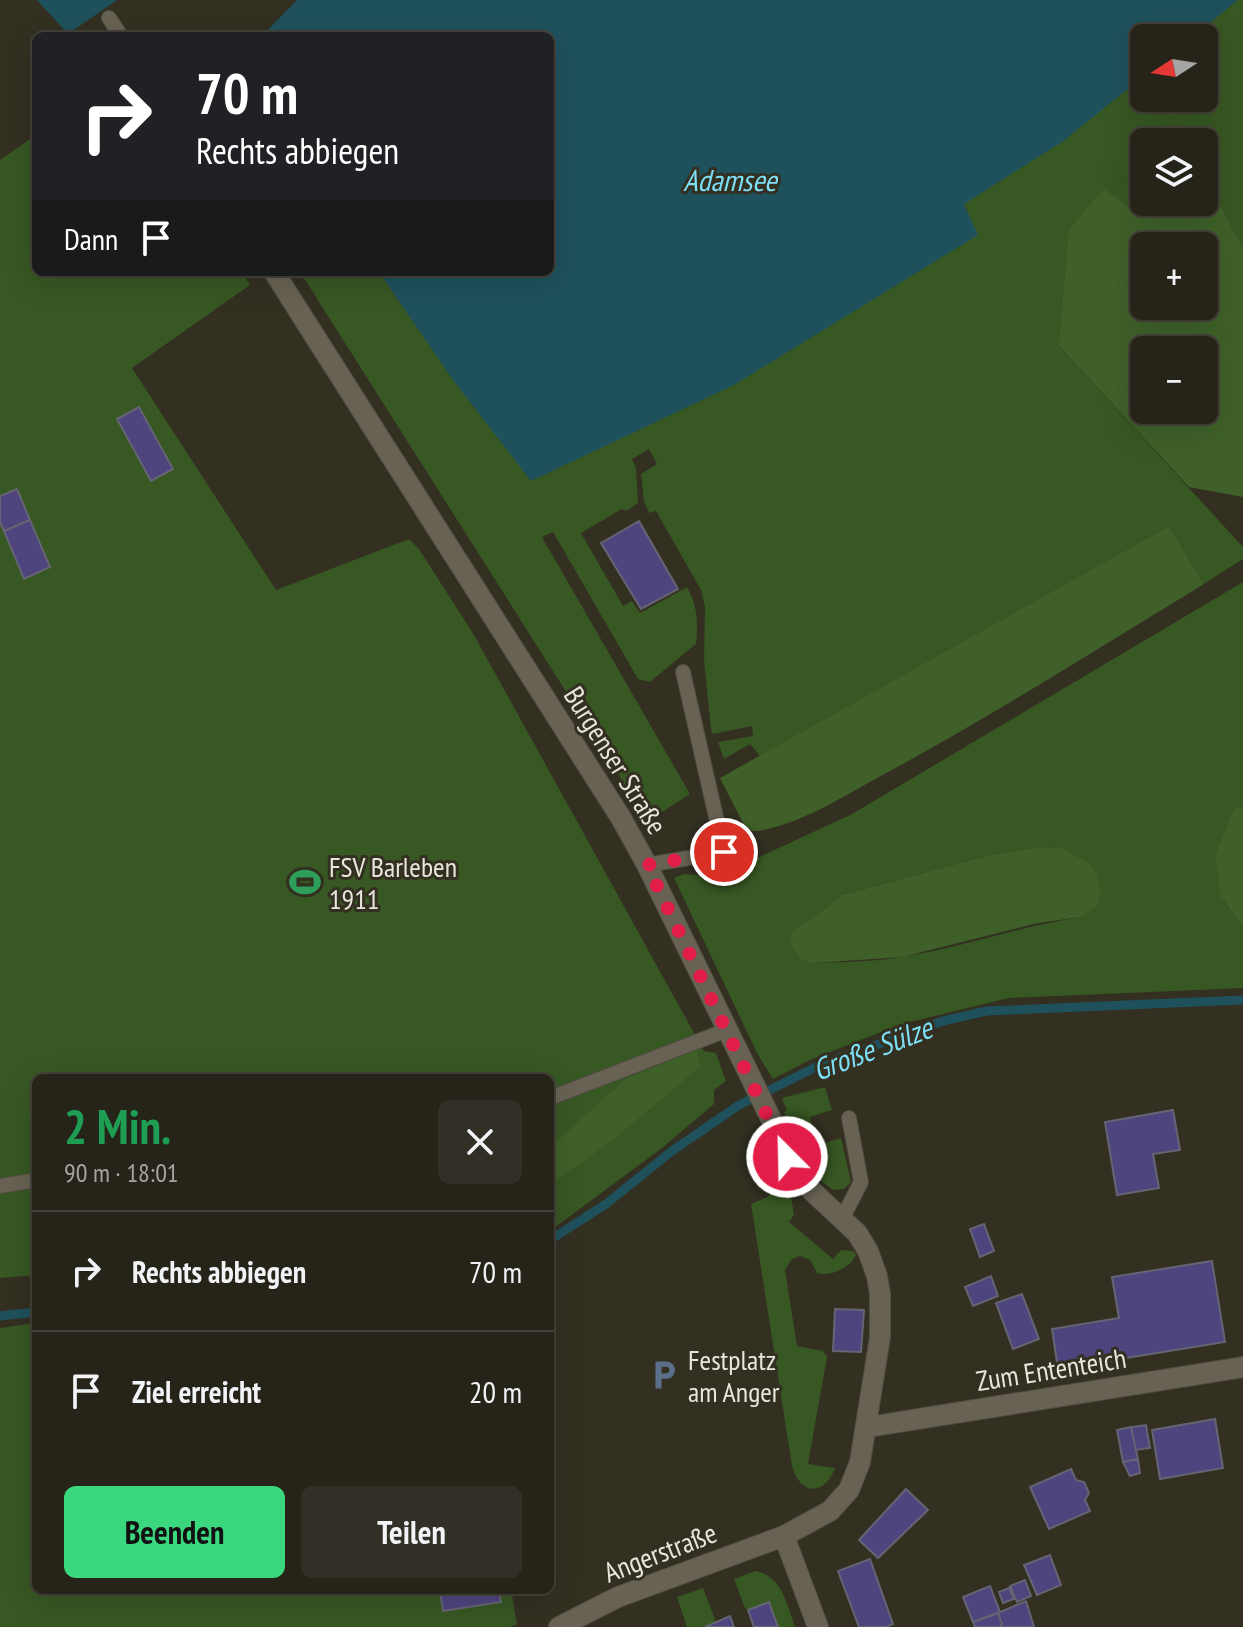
<!DOCTYPE html>
<html lang="de">
<head>
<meta charset="utf-8">
<style>
	:root { --surface:#262319; --page:#322f26; --text:#f1f3f6; --muted:#a4a4a2; --line:#424038; --accent:#3bd77e }
	body { margin:0; font-family:"PT Sans Narrow",sans-serif; background:var(--page); color:var(--text); height:100vh; display:flex; flex-direction:column; font-size:30px; white-space:nowrap }
	* { box-sizing:border-box; margin:0 }
	p { font-size:26px; color:var(--muted) }
	.icon { flex:none; width:44px; height:44px; fill:none; stroke:currentColor; stroke-width:2; stroke-linecap:round; stroke-linejoin:round }
	.map { position:relative; flex:1; overflow:hidden }
	.side { position:absolute; left:32px; top:1074px; width:522px; height:520px; display:flex; flex-direction:column; background:var(--surface); border-radius:12px; box-shadow:0 8px 32px #0002,0 0 0 2px var(--line) }
	.side>* { flex:none }
	.top-card { position:absolute; left:32px; top:32px; width:522px; height:244px; border-radius:12px; box-shadow:0 8px 32px #0002,0 0 0 2px var(--line); background:#202124; color:#fff; overflow:hidden }
	.needle { width:52px; rotate:258deg }
	.tools { position:absolute; left:1130px; top:24px; display:grid; gap:16px }
	.tools a { display:grid; place-items:center; width:88px; height:88px; border-radius:12px; background:var(--surface); box-shadow:0 8px 32px #0002,0 0 0 2px var(--line); font-size:40px }
	.pin { position:absolute; display:grid; place-items:center; width:68px; height:68px; color:#fff; margin:-34px; border:4px solid #fff; border-radius:50%; box-shadow:0 2px 8px #0007 }
	.me { position:absolute; width:88px; margin:-44px; rotate:337deg; stroke-linejoin:round; filter:drop-shadow(0 0 6px #0008) }
	.turn { display:flex; align-items:center; gap:28px; height:168px; padding:0 32px; font-size:36px }
	.turn .icon { width:104px; height:104px; stroke-width:2.5 }
	.turn b { display:block; font-size:56px; line-height:68px }
	.then { display:flex; align-items:center; height:76px; padding:0 32px; background:#0003; gap:16px; font-size:30px }
	.round { display:grid; place-items:center; flex:none; width:84px; height:84px; border-radius:12px; background:var(--page) }
	.overview { display:flex; align-items:center; justify-content:space-between; height:136px; padding:0 32px }
	h1 { font-size:48px; font-weight:800; line-height:60px; color:#1e9e55 }
	.action { display:flex; gap:16px; margin-top:auto; padding:16px 32px }
	.action a { flex:1; height:92px; border-radius:12px; background:var(--accent); color:#111; font-size:32px; font-weight:800; line-height:92px; text-align:center }
	.action a+a { background:var(--page); color:var(--text) }
	ul { padding:0; list-style:none }
	li { display:flex; align-items:center; gap:24px; height:120px; padding:0 32px; border-top:2px solid var(--line) }
	li div { flex:1 }
	li b { display:block; font-size:30px }
	li em { font-style:normal }
	.map>svg:first-child { display:block }
	.green { fill:#375723; fill-rule:evenodd }
	.forest { fill:#3f6129; fill-rule:evenodd }
	.water { fill:#1f515c }
	.lines { fill:none; stroke-linecap:round; stroke-linejoin:round }
	.stream { stroke:#1f515c; stroke-width:9 }
	.building { fill:#4e457e; stroke:#656473; stroke-width:2 }
	.lane-casing { stroke:#504d41; stroke-width:16 }
	.street-casing { stroke:#504d41; stroke-width:22 }
	.lane { stroke:#676253; stroke-width:14 }
	.street { stroke:#676253; stroke-width:20 }
	.route { stroke:#e11d48; stroke-width:14; stroke-dasharray:0 25.2 }
	.labels { text-anchor:middle; dominant-baseline:central; stroke-width:6; stroke-linejoin:round; paint-order:stroke }
	.street-label { font-size:28px; fill:#e8e5dd; stroke:#332f21 }
	.poi-label { font-size:28px; fill:#e8e5dd; stroke:#332f21; text-anchor:start }
	.water-label { font-size:30px; font-style:italic; fill:#7cdff6; stroke:#332f21 }
</style>
</head>
<body>
<div class="map">
<svg width="1243" height="1627" viewBox="0 0 1243 1627">
	<rect width="100%" height="100%" fill="#332f21"/>
	<path class="green" d="M970,0h273v248l-39,-74v-32h-17l-5,-10 -15,10h-23v60h13l-23,9 -75,135 184,201v12l-39,25 -35,-58 -409,230 -10,-12 -26,15 -6,-17 35,-6 -1,-10 -39,8 -2,-4 -7,-70 1,-53 -4,-17 -45,-79 -7,2 -5,-12 -3,-27 16,-10 -8,-15 -17,10 4,9 2,35 -12,8 -4,-2 -41,24 42,73 9,-5 8,12 47,-26c11,20 11,34 9,57l-46,38 -12,-3 -85,-147 -11,5 148,257 -42,27 -348,-549h79l75,108zM1144,38h60v60h-60z
		M36,135v137h206l8,13 -118,83 144,222 133,-51 10,10 55,86 230,416 12,2 10,28 -12,9v14l-52,44 -112,83v-153h-514v197l-36,3v-1118z
		M1243,582v225l-9,3 -13,87 22,30v61l-234,10 -107,26 -90,35 -39,20 -15,-24 -84,-177 10,-4 19,1 35,-8 114,-53zM1038,847l23,1 20,69c-61,9 -120,31 -181,40 -29,5 -57,5 -86,6l-22,-33 21,-12 29,-23 144,-39z
		M825,1087l7,23 -22,7 8,28 23,-7 10,44 -7,7 -11,1 -13,-10 -36,-68 3,-2 -5,-12z
		M779,1187l11,2 4,26 -5,7 44,37 8,-9 12,1 3,4c-6,13 -26,22 -39,18l-7,-13 -10,-4 -8,3 -7,11 12,76 26,5 4,6 -19,107 27,4c-11,29 -35,27 -43,-2l-41,-262 16,-7z
		M36,1323v267h475l6,34 -7,3h-510v-299z
		M755,1571c27,4 32,34 40,56h-17l-9,-25 -21,8 -3,-2 -11,-29z
		M703,1588l13,34 -14,5h-15l-10,-30z"/>
	<path class="forest" d="M1204,174l39,74v249l-54,-10 -130,-141 10,-117 35,-40 30,22 23,-9h47zM1204,246v60h-60v-60zM1204,350v60h-60v-60z
		M1169,526l35,58c-104,63 -207,129 -314,187 -40,21 -82,50 -127,59 -7,2 -11,1 -17,-1l-26,-51z
		M1243,807v120l-22,-30 -6,-41 19,-47z
		M1038,847l23,1 28,15 7,9 5,19 -4,15 -16,11 -43,6 -136,34 -88,6 -12,-3 -12,-17 2,-13 21,-12 29,-23 144,-39z
		M697,1050l4,16 -87,73 -64,46v-38l76,-68z"/>
	<path class="water" d="M37,0h80l-49,34z
		M297,0h941l-47,38h-47v38l-82,66 -98,62 14,31 -244,150 -203,96 -78,-101 -74,-108h171v-236h-288z"/>
	<g class="lines">
		<path class="stream" d="M550,1240l56,-36 66,-53 67,-46 79,-39 125,-45 44,-10 256,-11
			M0,1316l36,-4"/>
	</g>
	<path class="building" d="M139,407l34,62 -22,12 -34,-62z
		M17,489l13,31 -26,11 -4,-9v-26z
		M30,520l20,47 -26,12 -20,-48z
		M639,521l39,68 -37,20 -40,-66z
		M1173,1110l7,40 -27,4 6,34 -42,7 -12,-73z
		M984,1224l10,27 -14,6 -10,-28z
		M1212,1261l13,81 -167,27 -6,-40 67,-11 -7,-41z
		M991,1276l7,20 -25,10 -8,-19z
		M1022,1294l17,45 -26,10 -17,-46z
		M835,1309l29,1 -3,42 -28,-1z
		M1215,1419l8,49 -63,11 -8,-49z
		M1146,1425l4,23 -14,2 -5,-23z
		M1131,1427l7,32 -15,3 -6,-32z
		M1138,1459l2,14 -10,3 -7,-14z
		M1071,1469l5,11 8,2 5,11 -4,7 5,11 -41,18 -19,-42z
		M906,1489l22,21 -50,48 -19,-18z
		M1050,1555l11,30 -24,10 -13,-30z
		M870,1559l23,65 -7,3h-27l-21,-56z
		M1025,1580l6,16 -14,6 -7,-16z
		M990,1586l10,26 -27,10 -10,-25z
		M1009,1588l5,11 -11,4 -4,-11z
		M440,1590h59l2,12 -58,9z
		M1026,1601l8,26h-34l2,-3 -4,-11z
		M769,1602l9,25h-24l-6,-17z
		M998,1613l4,11 -2,3h-25l-2,-5z
		M730,1616l4,11h-29z"/>
	<g class="lines">
		<defs>
			<path id="lane" d="M109,18l12,18
				M647,865l77,-13 -41,-180
				M550,1098l177,-68
				M0,1186l36,-6
				M843,1217l18,-35 -12,-64"/>
			<path id="street" d="M274,272l347,546 26,47 124,254 20,47 22,26 44,41 11,18 9,25 3,18v43l-20,125 -11,28 -19,21 -46,25 -166,61 -59,30
				M868,1427l375,-60
				M784,1536l34,91"/>
		</defs>
		<use href="#lane" class="lane-casing"/>
		<use href="#street" class="street-casing"/>
		<use href="#lane" class="lane"/>
		<use href="#street" class="street"/>
	</g>
	<g class="lines">
		<path class="route" d="M724,852l-77,13 140,292"/>
	</g>
	<defs>
		<symbol id="stadium-bare" viewBox="-9 -9 18 18"><path d="M0-5a6.5 5 0 1 0 0 10a6.5 5 0 1 0 0-10ZM-3.5-1.8h7v3.6h-7Z" fill="#2e9e5b" stroke="#332f21" stroke-width="2.5" paint-order="stroke"/></symbol>
		<symbol id="parking-bare" viewBox="-9 -9 18 18"><path d="M-3.5-5.5H1a3.5 3.5 0 0 1 0 7H-1V5.5H-3.5ZM-1-3.4V-.6H.8a1.4 1.4 0 0 0 0-2.8Z" fill="#5c6f8a" stroke="#332f21" stroke-width="2.5" paint-order="stroke"/></symbol>
	</defs>
	<g fill-rule="evenodd">
		<use href="#stadium-bare" x="283" y="860" width="44" height="44"/>
		<use href="#parking-bare" x="642" y="1353" width="44" height="44"/>
	</g>
	<g class="labels">
		<g class="street-label">
			<text transform="translate(616 760) rotate(58)">Burgenser Straße</text>
			<text transform="translate(1051 1369) rotate(-9)">Zum Ententeich</text>
			<text transform="translate(660 1552) rotate(-21)">Angerstraße</text>
		</g>
		<g class="poi-label">
			<text x="329" y="866">FSV Barleben<tspan x="329" dy="32">1911</tspan></text>
			<text x="688" y="1359">Festplatz<tspan x="688" dy="32">am Anger</tspan></text>
		</g>
		<g class="water-label">
			<text x="730" y="179">Adamsee</text>
			<text transform="translate(872 1048) rotate(-21)">Große Sülze</text>
		</g>
	</g>
</svg>
<div class="tools">
<a><svg class="needle" viewBox="-14 -14 28 28"><path d="M0-13l5 13h-10z" fill="#e53935"/><path d="M0 13l5-13h-10z" fill="#a4a4a2"/></svg></a>
<a><svg class="icon" aria-label="layers" viewBox="0 0 24 24"><path d="M12 4l9 5-9 5-9-5zM3 14l9 5 9-5"/></svg></a>
<a>+</a>
<a>−</a>
</div>
<div class="pin" style="left:724px;top:852px;background:#d93025"><svg class="icon" aria-label="arrive" viewBox="0 0 24 24"><path d="M6 21V4h12l-3 4 3 4H6"/></svg></div>
<svg class="me" style="left:787px;top:1157px" viewBox="-20 -20 40 40"><circle r="17" fill="#e11d48" stroke="#fff" stroke-width="3"/><path d="M0-11L8 9 0 5-8 9z" fill="#fff"/></svg>
<div class="top-card">
<div class="turn"><svg class="icon" aria-label="right" viewBox="0 0 24 24"><path d="M7 20v-9h11M14 6l5 5-5 5"/></svg><div><b>70 m</b>Rechts abbiegen</div></div>
<div class="then">Dann<svg class="icon" aria-label="arrive" viewBox="0 0 24 24"><path d="M6 21V4h12l-3 4 3 4H6"/></svg></div>
</div>
<section class="side">
<div class="overview"><div><h1>2 Min.</h1><p>90 m · 18:01</p></div><a class="round"><svg class="icon" aria-label="close" viewBox="0 0 24 24"><path d="M6 6l12 12M18 6L6 18"/></svg></a></div>
<ul>
<li><svg class="icon" aria-label="right" viewBox="0 0 24 24"><path d="M7 20v-9h11M14 6l5 5-5 5"/></svg><div><b>Rechts abbiegen</b></div><em>70 m</em></li>
<li><svg class="icon" aria-label="arrive" viewBox="0 0 24 24"><path d="M6 21V4h12l-3 4 3 4H6"/></svg><div><b>Ziel erreicht</b></div><em>20 m</em></li>
</ul>
<div class="action"><a>Beenden</a><a>Teilen</a></div>
</section>
</div>
</body>
</html>
